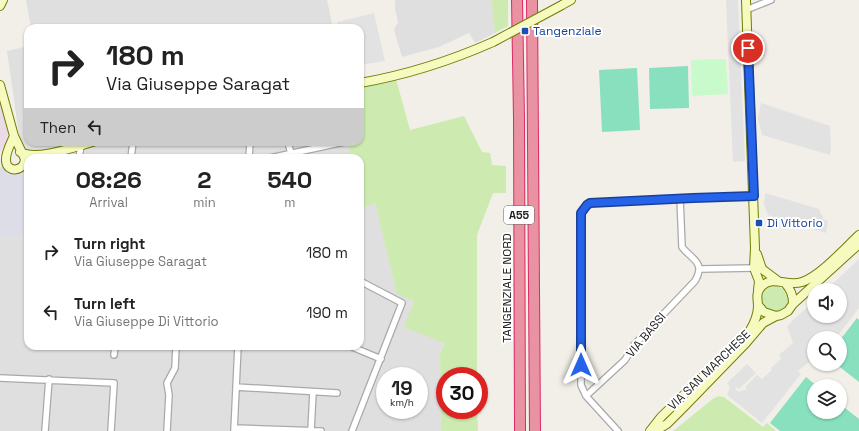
<!DOCTYPE html>
<html lang="en">
<head>
<meta charset="utf-8">
<style>
	:root { --surface:#fff; --page:#f2f2f2; --text:#222; --muted:#767676 }
	body { margin:0; font-family:"Space Grotesk",sans-serif; background:var(--page); color:var(--text); height:100vh; display:flex; flex-direction:column; font-size:15px; white-space:nowrap }
	* { box-sizing:border-box; margin:0 }
	p { font-size:13px; color:var(--muted) }
	.icon { flex:none; width:22px; height:22px; fill:none; stroke:currentColor; stroke-width:2; stroke-linecap:round; stroke-linejoin:round }
	.map { position:relative; flex:1; overflow:hidden }
	.panel { position:absolute; left:24px; top:154px; width:340px; height:196px; display:flex; flex-direction:column; background:var(--surface); border-radius:12px; box-shadow:0 1px 3px #0004 }
	.panel>* { flex:none }
	.hud { position:absolute; left:24px; top:24px; width:340px; height:122px; border-radius:12px; box-shadow:0 1px 3px #0004; background:#fff; color:var(--text); overflow:hidden }
	.tools { position:absolute; left:807px; top:283px; display:grid; gap:8px }
	.tools a { display:grid; place-items:center; width:40px; height:40px; border-radius:50%; background:var(--surface); box-shadow:0 1px 3px #0004; font-size:20px }
	.speed { position:absolute; left:376px; top:367px; display:flex; gap:8px; font-size:20px; font-weight:700; text-align:center }
	.speed>* { display:grid; place-content:center; width:52px; height:52px; border-radius:50%; background:var(--surface); box-shadow:0 1px 3px #0004; line-height:1 }
	.speed small { font-size:10px; font-weight:400 }
	.speed .limit { border:6px solid #d22; background:#fff; color:#111 }
	.pin { position:absolute; display:grid; place-items:center; width:34px; height:34px; color:#fff; margin:-17px; border:2px solid #fff; border-radius:50%; box-shadow:0 1px 4px #0007 }
	.me { position:absolute; width:44px; margin:-22px; rotate:0deg; stroke-linejoin:round; filter:drop-shadow(0 0 3px #0008) }
	.turn { display:flex; align-items:center; gap:14px; height:84px; padding:0 16px; font-size:18px }
	.turn .icon { width:52px; height:52px; stroke-width:2.5 }
	.turn b { display:block; font-size:28px; line-height:34px }
	.then { display:flex; align-items:center; height:38px; padding:0 16px; background:#0003; gap:8px; font-size:15px }
	.eta { display:flex; justify-content:space-evenly; align-items:center; height:68px; text-align:center }
	.eta b { font-size:24px; font-weight:600; line-height:28px }
	ul { padding:0; list-style:none }
	li { display:flex; align-items:center; gap:12px; height:60px; padding:0 16px }
	li div { flex:1 }
	li b { display:block; font-size:15px }
	li em { font-style:normal }
	.map>svg:first-child { display:block }
	.residential { fill:#e0dfdf; fill-rule:evenodd }
	.industrial { fill:#ebdbe8 }
	.grass { fill:#cdebb0 }
	.park { fill:#c8facc }
	.pitch { fill:#88e0be }
	.parking { fill:#e2e2e2 }
	.plaza { fill:#dddde8 }
	.lines { fill:none; stroke-linecap:round; stroke-linejoin:round }
	.street-casing { stroke:#a9a9a9; stroke-width:8 }
	.secondary-casing { stroke:#707d05; stroke-width:10 }
	.highway-casing { stroke:#dc2a67; stroke-width:12 }
	.street { stroke:#fff; stroke-width:5.5 }
	.secondary { stroke:#f7fabf; stroke-width:8 }
	.highway { stroke:#e892a2; stroke-width:10 }
	.secondary-bridge-casing { stroke:#707d05; stroke-width:10; stroke-linecap:butt }
	.secondary-bridge { stroke:#f7fabf; stroke-width:8 }
	.route-casing { stroke:#184099; stroke-width:10 }
	.route { stroke:#2563eb; stroke-width:7 }
	.transit-dot { fill:#1a4fb4; stroke:#fff; stroke-width:1.5 }
	.labels { text-anchor:middle; dominant-baseline:central; stroke-width:4; stroke-linejoin:round; paint-order:stroke }
	.shield { fill:#fff; stroke:#646464; stroke-width:1 }
	.shield-label { font-size:11px; font-weight:bold; fill:#222 }
	.transit-label { font-size:12px; fill:#164399; stroke:#fff; text-anchor:start }
	.street-label { font-size:12px; fill:#222; stroke:#fff }
</style>
</head>
<body>
<div class="map">
<svg width="859" height="431" viewBox="0 0 859 431">
	<rect width="100%" height="100%" fill="#f2efe9"/>
	<path class="residential" d="M26,0h301l6,28h-302z
		M395,0h97l1,17 2,16 -20,10 -6,-10 -30,14 -37,10 -8,-27 4,-8 -3,-13z
		M28,46v96h319l4,16h-323v188h332v-146l2,8 13,-6 22,91 17,8 30,41 -4,12 1,77h-441v-263l21,-6 -1,-20 -13,-91zM385,376h34v34h-34z"/>
	<path class="industrial" d="M0,103l8,30 -1,7 -7,12z"/>
	<path class="grass" d="M492,0h16v26l-13,7 -2,-16z
		M396,79l14,51 54,-14 18,36 8,1 2,12 14,1v27h-13l-16,42v141h-32v34h32l1,21h-37l-1,-77 4,-11 -40,-16 10,-26 -17,-7 -22,-91 -13,5 -2,-8v-42h-9l-4,-16h13v-56z
		M762 299a13 13 0 1 1 26 0a13 13 0 1 1-26 0Z
		M719,396l5,1 39,30 4,-4 9,8h-103l41,-33z"/>
	<path class="park" d="M726,59l2,35 -36,2 -1,-36z"/>
	<path class="pitch" d="M688,66l1,42 -39,1 -1,-41z
		M637,68l3,62 -38,2 -3,-62z
		M857,318l2,2v62l-23,-18h4v-24z
		M806,377l11,9h-3v26h26v-8l19,15v12h-79l-10,-8z"/>
	<path class="parking" d="M726,0h12l7,161 -12,1z
		M374,13l11,48 -25,4v-37h-21l-2,-6z
		M761,103l69,23 1,23 -1,6 -68,-20 -4,-16z
		M765,193l54,16 5,11 4,1 -2,12 -58,-18 -4,-11z
		M859,259v49l-23,30h-22v20l-16,13 3,3 -39,49 -35,-28 3,-8 -3,-4 20,-19 9,9 -17,16 -2,-2 -2,1 3,4 9,-3 -2,-2 12,-12 5,4 10,-9 -1,-2 10,-9 -2,-4 14,-12 -6,-17 27,-25v15h26v-26h-14z"/>
	<path class="plaza" d="M21,162h7v74l-28,-1v-68h9z"/>
	<g class="lines">
		<defs>
			<path id="street" d="M746,10l25,-10
				M288,142l4,16
				M79,158l2,-13
				M131,158l2,-16
				M249,158l1,-16
				M270,158l74,-16
				M700,269l54,-1
				M350,346l31,13
				M114,355l1,-9
				M0,378l114,5 -3,48
				M236,387l101,6
				M586,396l39,-36 9,-15 61,-64c11,-19 -3,-21 -13,-34l-2,-49
				M234,428l87,3
				M311,430l2,-38
				M45,431l4,-52
				M167,431l2,-36 -2,-12 8,-15 1,-22
				M234,431l4,-85
				M352,431l50,-128 -42,-22
				M618,431l-32,-35 -5,-11v-172c2,-4 5,-7 9,-10l103,-5 60,-2"/>
			<path id="secondary" d="M746,0l9,248 -1,20 5,13 -1,9
				M562,5l9,-5
				M0,6l3,-6
				M360,83c46,-8 90,-22 133,-41
				M0,85l14,51 11,23c-1,13 -18,14 -19,2 -1,-8 5,-18 8,-25
				M20,152c17,9 54,-5 73,-10
				M757,254l5,15 16,12
				M785,283c6,7 8,12 8,21
				M758,305l6,7 12,4
				M650,431l11,-14 88,-85c5,-8 9,-17 9,-26 0,-7 -3,-13 4,-20 11,-11 25,1 40,-4 18,-6 43,-34 57,-47
				M655,431l12,-7 19,-19 60,-62 17,-20 13,-7 5,-1 7,-4 5,-7 66,-60"/>
			<path id="highway" d="M517,0l2,118 1,313
				M532,0l3,431"/>
		</defs>
		<use href="#street" class="street-casing"/>
		<use href="#secondary" class="secondary-casing"/>
		<use href="#highway" class="highway-casing"/>
		<use href="#street" class="street"/>
		<use href="#secondary" class="secondary"/>
		<use href="#highway" class="highway"/>
		<defs>
			<path id="secondary-bridge" d="M493,42l69,-37"/>
		</defs>
		<use href="#secondary-bridge" class="secondary-bridge-casing"/>
		<use href="#secondary-bridge" class="secondary-bridge"/>
	</g>
	<g class="lines">
		<defs>
			<path id="route" d="M581,365v-152l6,-8 3,-2 103,-5 61,-2 -6,-148"/>
		</defs>
		<use href="#route" class="route-casing"/>
		<use href="#route" class="route"/>
	</g>
	<g class="transit-dot">
		<rect x="521" y="27" width="8" height="8" rx="2"/>
		<rect x="755" y="219" width="8" height="8" rx="2"/>
	</g>
	<g class="labels">
		<rect class="shield" x="504" y="206" width="30" height="18" rx="3"/>
		<g class="shield-label">
			<text x="519" y="215">A55</text>
		</g>
		<g class="transit-label">
			<text x="533" y="31">Tangenziale</text>
			<text x="767" y="223">Di Vittorio</text>
		</g>
		<g class="street-label">
			<text transform="translate(507 288) rotate(-90)">TANGENZIALE NORD</text>
			<text transform="translate(646 335) rotate(-50)">VIA BASSI</text>
			<text transform="translate(709 370) rotate(-44)">VIA SAN MARCHESE</text>
		</g>
	</g>
</svg>
<div class="tools">
<a><svg class="icon" aria-label="sound" viewBox="0 0 24 24"><path d="M4 9h4l5-4v14l-5-4H4zM17 9q2 3 0 6"/></svg></a>
<a><svg class="icon" aria-label="search" viewBox="0 0 24 24"><circle cx="10" cy="10" r="6"/><path d="M15 15l6 6"/></svg></a>
<a><svg class="icon" aria-label="layers" viewBox="0 0 24 24"><path d="M12 4l9 5-9 5-9-5zM3 14l9 5 9-5"/></svg></a>
</div>
<div class="speed"><div>19<small>km/h</small></div><div class="limit">30</div></div>
<div class="pin" style="left:748px;top:48px;background:#d93025"><svg class="icon" aria-label="arrive" viewBox="0 0 24 24"><path d="M6 21V4h12l-3 4 3 4H6"/></svg></div>
<svg class="me" style="left:581px;top:365px" viewBox="-20 -20 40 40"><path d="M0-17L14 15 0 8-14 15z" fill="#2563eb" stroke="#fff" stroke-width="4"/></svg>
<div class="hud">
<div class="turn"><svg class="icon" aria-label="right" viewBox="0 0 24 24"><path d="M7 20v-9h11M14 6l5 5-5 5"/></svg><div><b>180 m</b>Via Giuseppe Saragat</div></div>
<div class="then">Then<svg class="icon" aria-label="left" viewBox="0 0 24 24"><path d="M17 20v-9H6M10 6l-5 5 5 5"/></svg></div>
</div>
<section class="panel">
<div class="eta">
<div><b>08:26</b><p>Arrival</p></div>
<div><b>2</b><p>min</p></div>
<div><b>540</b><p>m</p></div>
</div>
<ul>
<li><svg class="icon" aria-label="right" viewBox="0 0 24 24"><path d="M7 20v-9h11M14 6l5 5-5 5"/></svg><div><b>Turn right</b><p>Via Giuseppe Saragat</p></div><em>180 m</em></li>
<li><svg class="icon" aria-label="left" viewBox="0 0 24 24"><path d="M17 20v-9H6M10 6l-5 5 5 5"/></svg><div><b>Turn left</b><p>Via Giuseppe Di Vittorio</p></div><em>190 m</em></li>
</ul>
</section>
</div>
</body>
</html>
